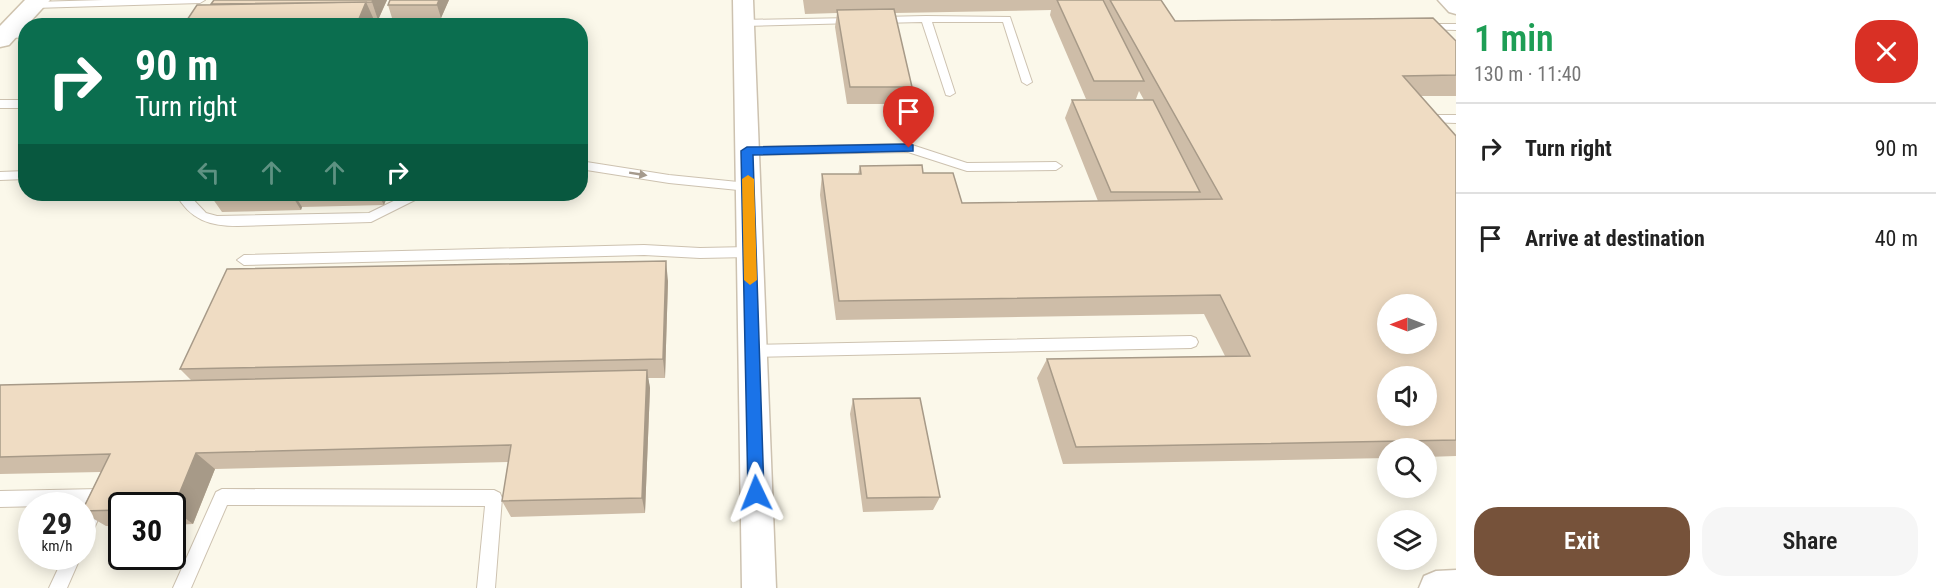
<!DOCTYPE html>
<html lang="en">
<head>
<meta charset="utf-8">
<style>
	:root { --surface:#fff; --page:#f6f6f6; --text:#222; --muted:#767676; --line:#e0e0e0; --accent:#76523a }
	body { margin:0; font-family:"Roboto Condensed",sans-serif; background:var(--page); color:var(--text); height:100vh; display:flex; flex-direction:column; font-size:22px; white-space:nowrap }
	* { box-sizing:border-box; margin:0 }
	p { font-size:20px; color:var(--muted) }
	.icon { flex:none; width:33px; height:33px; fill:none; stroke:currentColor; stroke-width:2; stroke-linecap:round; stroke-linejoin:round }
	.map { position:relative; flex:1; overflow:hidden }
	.drawer { display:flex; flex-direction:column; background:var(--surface); width:480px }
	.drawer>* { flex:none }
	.guide { position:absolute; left:18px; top:18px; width:570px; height:183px; border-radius:24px; box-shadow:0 3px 15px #0003; background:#0b6e4f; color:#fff; overflow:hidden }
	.needle { width:39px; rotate:270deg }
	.fabs { position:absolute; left:1377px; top:294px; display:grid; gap:12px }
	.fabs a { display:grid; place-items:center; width:60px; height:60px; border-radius:50%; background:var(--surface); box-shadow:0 3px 15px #0003; font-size:30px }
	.speed { position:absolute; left:18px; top:492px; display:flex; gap:12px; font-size:30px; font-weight:700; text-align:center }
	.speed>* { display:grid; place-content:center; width:78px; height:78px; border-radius:50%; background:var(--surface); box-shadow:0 3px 15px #0003; line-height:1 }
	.speed small { font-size:15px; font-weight:400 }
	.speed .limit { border:3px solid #111; border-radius:9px; background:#fff; color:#111 }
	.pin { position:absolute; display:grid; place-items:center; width:51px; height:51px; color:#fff; margin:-62px -26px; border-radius:50% 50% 50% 0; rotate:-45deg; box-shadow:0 0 6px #0007 }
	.pin .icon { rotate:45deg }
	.me { position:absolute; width:66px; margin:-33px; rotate:358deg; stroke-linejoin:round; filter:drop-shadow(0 0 4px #0008) }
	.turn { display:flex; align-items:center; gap:21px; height:126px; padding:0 18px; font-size:27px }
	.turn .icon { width:78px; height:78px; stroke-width:2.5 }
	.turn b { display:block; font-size:42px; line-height:51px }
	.lanes { display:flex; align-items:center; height:57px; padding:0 18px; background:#0003; justify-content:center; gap:30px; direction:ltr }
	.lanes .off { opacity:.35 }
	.round { display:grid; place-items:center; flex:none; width:63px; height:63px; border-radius:24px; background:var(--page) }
	.summary { display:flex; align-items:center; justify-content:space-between; height:102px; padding:0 18px }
	h1 { font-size:36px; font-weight:600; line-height:45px; color:#1e9e55 }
	.button { display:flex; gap:12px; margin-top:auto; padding:12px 18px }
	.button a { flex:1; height:69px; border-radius:24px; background:var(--accent); color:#fff; font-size:24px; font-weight:600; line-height:69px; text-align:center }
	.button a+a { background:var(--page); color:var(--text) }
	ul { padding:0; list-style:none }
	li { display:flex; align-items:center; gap:18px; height:90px; padding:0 18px; border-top:2px solid var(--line) }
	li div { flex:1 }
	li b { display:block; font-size:22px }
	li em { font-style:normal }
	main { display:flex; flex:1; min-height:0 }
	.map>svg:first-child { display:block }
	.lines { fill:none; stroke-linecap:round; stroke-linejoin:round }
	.service-casing { stroke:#cdc2b0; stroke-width:2 }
	.minor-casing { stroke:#cdc2b0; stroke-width:3 }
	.secondary-casing { stroke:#cfc3ae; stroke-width:3 }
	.service { fill:#fff; fill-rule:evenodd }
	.minor { fill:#fff; fill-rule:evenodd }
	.secondary { fill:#fff; fill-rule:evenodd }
	.wall { fill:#cebda8 }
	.shaded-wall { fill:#a79a88 }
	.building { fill:#efdcc3; stroke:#a79a88; stroke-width:1.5; fill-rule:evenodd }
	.oneway { fill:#a59a8d }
	.route { fill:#1a73e8; stroke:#114b97; stroke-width:1.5 }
	.slow { fill:#f59e0b }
</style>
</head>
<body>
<main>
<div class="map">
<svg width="1456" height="588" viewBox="0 0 1456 588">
	<rect width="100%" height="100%" fill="#fbf8ea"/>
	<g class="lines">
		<defs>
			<path id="service" d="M104,0h101l-5,3 -166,5 -5,-3 5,-3z
				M926,16l84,1 22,65 -5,3 -5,-3 -19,-60h-71l23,71 -5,3 -4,-1 -24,-73 -42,1 -5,-3 5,-3z
				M852,18l4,1v4l-113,3 -5,-3 5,-3z
				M1425,24h31v6l-35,-1 -1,-2z
				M5,32h21v6l-25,-1v-4z
				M0,100h26v8h-26z
				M1430,115h26v8l-30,-1 -2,-3z
				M909,144l58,19 89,-1 6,4 -6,4 -89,1 -59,-19 -161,3 -6,-4 6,-4z
				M580,161l89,14 79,8 6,4 -6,4 -79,-8 -89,-14z
				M26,171v8l-26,1v-8z
				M176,194h12l18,19 11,3 152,-3 39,-19h15l-2,3 -50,25 -133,4c-28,0 -48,-6 -62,-32z
				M644,245l56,3 49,-1 6,5 -6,5 -49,1 -56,-3 -400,10 -7,-5 7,-5z
				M1191,336l5,2 2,4 -2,4 -5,2 -439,9 -5,-2 -2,-4 2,-4 5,-2z
				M100,489l6,3 2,5 -20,45 -6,2v-27l6,-12 -88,2v-16z
				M222,489l272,1 6,3 2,5 -7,90h-18l8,-82 -258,-1 -36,83h-18l43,-96z
				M64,556h17l-14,32h-18z"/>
			<path id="minor" d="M733,0h20l23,588h-34z
				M1438,0h18v14l-7,-2z
				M1456,570v18h-37l5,-12 12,-5z"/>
			<path id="secondary" d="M25,0h25l-41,45 -9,2v-21z"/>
		</defs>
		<use href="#service" class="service-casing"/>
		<use href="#minor" class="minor-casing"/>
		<use href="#secondary" class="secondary-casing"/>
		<use href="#service" class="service"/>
		<use href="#minor" class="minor"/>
		<use href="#secondary" class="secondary"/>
	</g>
	<path class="wall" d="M387,0l-9,20h-5l2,2 -164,-18z
		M449,0l-8,18h-49l-4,-13z
		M803,0h358l14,21 281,20v55h-35l35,40v320l-30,1v-9h-38v10l-325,6 -26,-86 10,-19 178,-3 -21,-42 -368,6 -16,-125 2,-21h36l2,-8 63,7 39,30 136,-2 -33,-83 7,-18h72l-5,-9 -3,8h-50l-36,-84 1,-5 -156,3 17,74 -3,17h-62l-12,-77 2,-14 -32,1z
		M210,194h178l-4,11 -82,2 -1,3 -79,2 -12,-17z
		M668,281l-3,97h-17l2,10 -5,125 -134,4 -9,-16 6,-39 -293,7 -22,55 -21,1v-19h-50v20h-16l-24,-14v-2l19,-38 -101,2v-89l192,-4 -12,-12z
		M853,399l87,98 -7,13 -70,2 -13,-98z"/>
	<path class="shaded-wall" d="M373,0h14l-9,20 -6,-18z
		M439,0h10l-8,18 -4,-13z
		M366,2l9,20 -2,4h-17z
		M291,194h3l8,13 -1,3z
		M378,194h10l-4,11z
		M666,261l2,20 -3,97 -2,-19z
		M647,370l3,18 -5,125 -3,-15z
		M196,453l19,16 -22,55 -20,-15z"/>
	<path class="building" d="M214,0h159l-1,2 -161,2z
		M390,0h49l-2,5h-49z
		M1057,0h46l41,81h-50z
		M1110,0h51l14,21 258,-3 23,23v34l-53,1 53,60v304l-380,7 -29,-88 203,-3 -30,-61 -381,6 -17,-127h39l-1,-8 62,-1 1,8h30l9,30 260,-4zM1388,304h38v40h-38zM1388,376h38v40h-38z
		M366,2l-10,24h-173l14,-21z
		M894,9l18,78h-62l-13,-77z
		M1072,100h81l47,92h-89z
		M210,194h64l-64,1z
		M666,261l-3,98 -483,10 47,-100z
		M647,370l-5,128 -140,3 9,-56 -315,8 -23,56 -1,-3h-50v4l-40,1 28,-57 -110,3v-72z
		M920,398l20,99 -73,1 -14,-99z"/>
	<defs><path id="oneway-solid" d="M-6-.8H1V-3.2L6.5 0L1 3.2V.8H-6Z" transform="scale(1.5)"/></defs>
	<use class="oneway" href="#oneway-solid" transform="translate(638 174) rotate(9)"/>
	<path class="route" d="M909,144l4,1v6l-160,4 11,338 -2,6 -6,2 -6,-2 -2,-6 -7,-342 6,-4z"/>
	<path class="slow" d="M748,175l6,4 3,101 -7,5 -6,-5 -2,-101z"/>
</svg>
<div class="fabs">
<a><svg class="needle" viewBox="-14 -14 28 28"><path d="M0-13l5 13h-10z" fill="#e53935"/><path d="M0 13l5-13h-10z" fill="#767676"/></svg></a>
<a><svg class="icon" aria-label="sound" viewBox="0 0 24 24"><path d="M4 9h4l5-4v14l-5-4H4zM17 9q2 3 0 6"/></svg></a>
<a><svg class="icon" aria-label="search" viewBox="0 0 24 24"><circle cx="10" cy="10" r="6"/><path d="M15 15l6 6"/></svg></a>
<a><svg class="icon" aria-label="layers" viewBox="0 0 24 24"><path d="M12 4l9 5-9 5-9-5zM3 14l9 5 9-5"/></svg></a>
</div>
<div class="speed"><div>29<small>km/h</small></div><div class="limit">30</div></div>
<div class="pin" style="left:909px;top:148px;background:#d93025"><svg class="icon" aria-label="arrive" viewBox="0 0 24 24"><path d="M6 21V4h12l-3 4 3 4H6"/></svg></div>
<svg class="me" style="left:756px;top:493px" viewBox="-20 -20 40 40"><path d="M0-17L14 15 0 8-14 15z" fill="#1a73e8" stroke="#fff" stroke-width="4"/></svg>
<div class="guide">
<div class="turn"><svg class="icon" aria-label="right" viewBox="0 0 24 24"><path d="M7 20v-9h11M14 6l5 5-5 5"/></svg><div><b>90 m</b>Turn right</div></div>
<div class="lanes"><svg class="icon off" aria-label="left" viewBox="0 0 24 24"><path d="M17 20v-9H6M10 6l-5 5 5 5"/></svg><svg class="icon off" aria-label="ahead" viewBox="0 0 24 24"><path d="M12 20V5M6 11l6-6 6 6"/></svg><svg class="icon off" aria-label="ahead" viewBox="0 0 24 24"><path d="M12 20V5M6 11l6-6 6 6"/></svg><svg class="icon" aria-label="right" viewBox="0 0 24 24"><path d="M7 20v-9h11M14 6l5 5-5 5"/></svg></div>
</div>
</div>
<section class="drawer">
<div class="summary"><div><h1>1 min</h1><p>130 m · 11:40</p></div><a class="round" style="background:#d93025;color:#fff"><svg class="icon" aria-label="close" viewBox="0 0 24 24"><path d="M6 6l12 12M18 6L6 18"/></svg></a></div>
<ul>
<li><svg class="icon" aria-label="right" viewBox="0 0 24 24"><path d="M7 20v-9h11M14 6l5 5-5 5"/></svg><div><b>Turn right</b></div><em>90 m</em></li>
<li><svg class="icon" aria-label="arrive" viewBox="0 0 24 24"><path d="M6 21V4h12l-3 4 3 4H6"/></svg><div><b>Arrive at destination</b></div><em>40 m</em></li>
</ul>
<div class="button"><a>Exit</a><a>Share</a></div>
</section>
</main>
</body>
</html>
